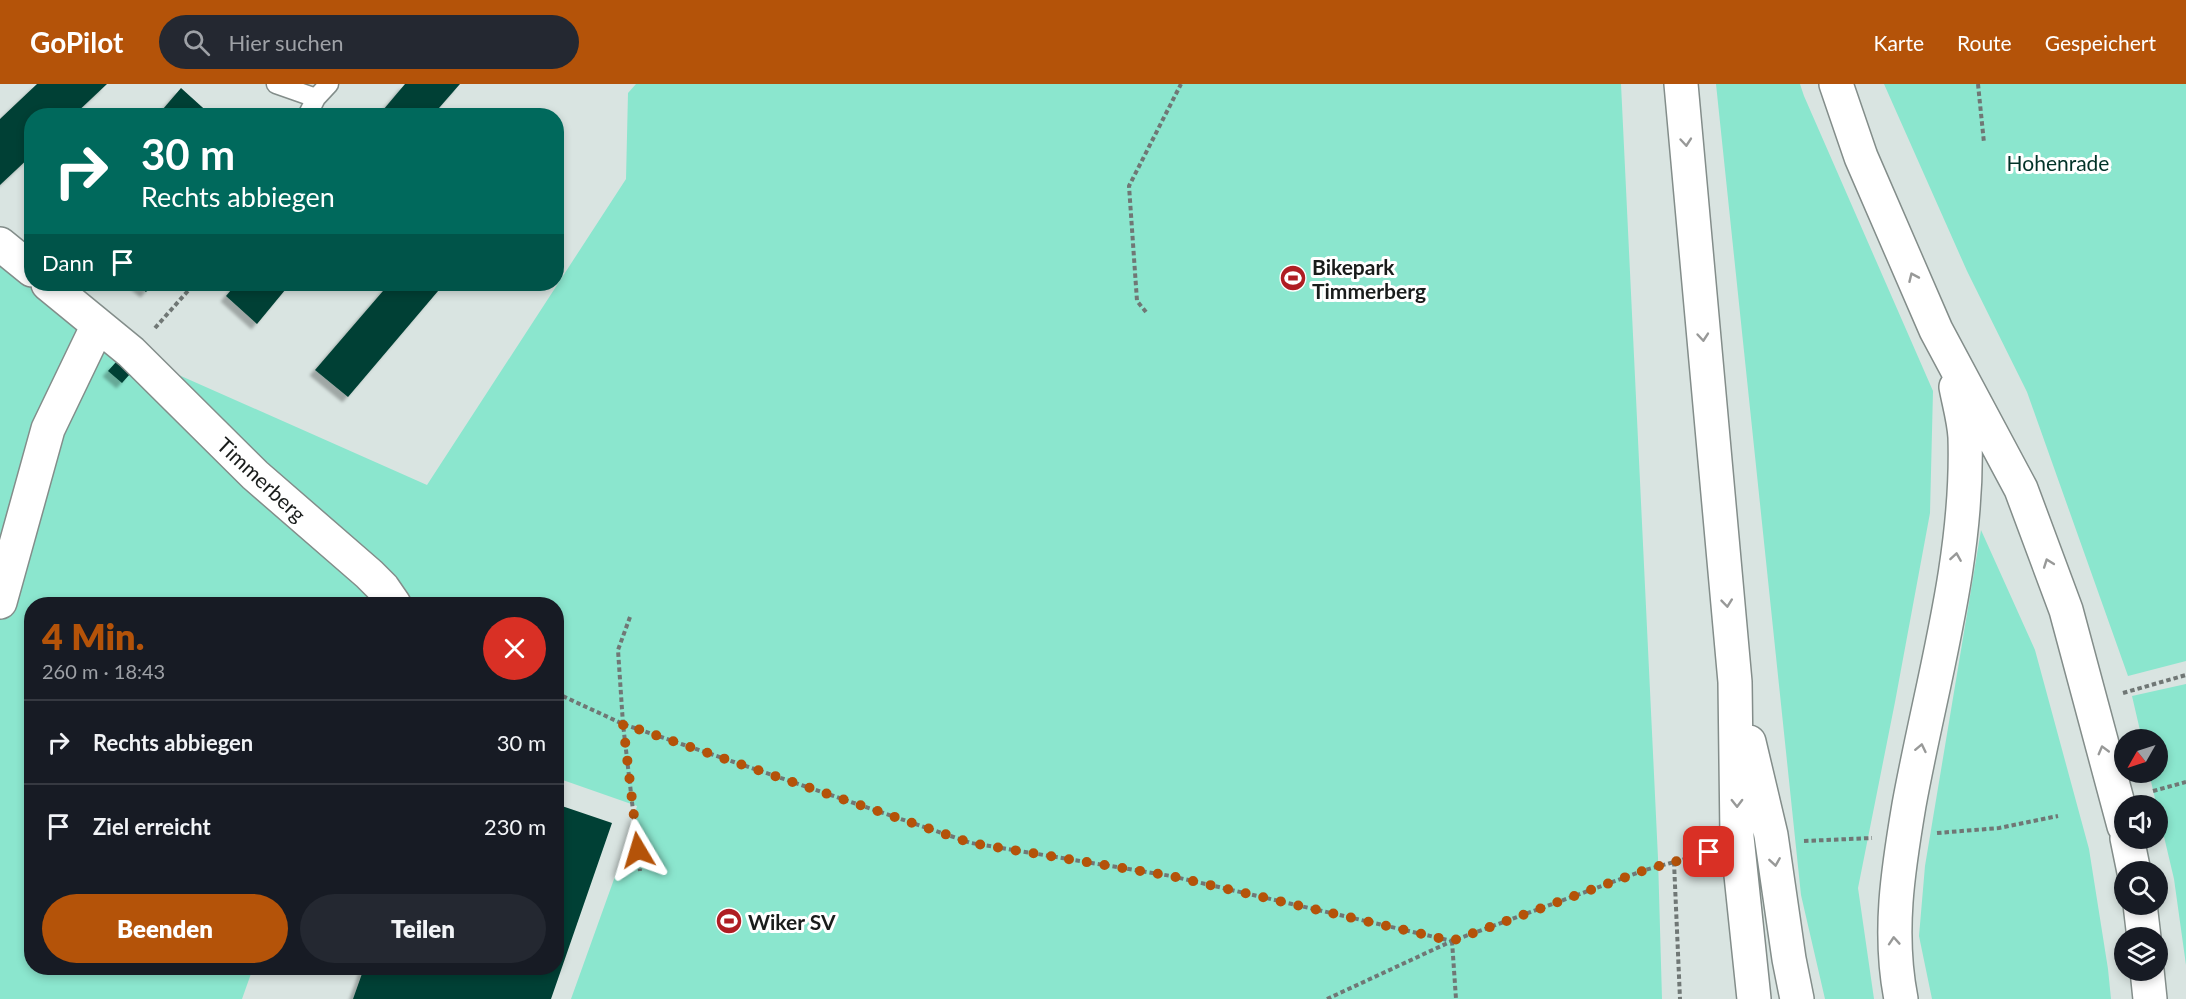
<!DOCTYPE html>
<html lang="de">
<head>
<meta charset="utf-8">
<style>
	:root { --surface:#171b24; --page:#242831; --text:#f1f3f6; --muted:#9ea1a6; --line:#363941; --accent:#b45309 }
	body { margin:0; font-family:Lato,sans-serif; background:var(--page); color:var(--text); height:100vh; display:flex; flex-direction:column; font-size:22px; white-space:nowrap }
	* { box-sizing:border-box; margin:0 }
	p { font-size:20px; color:var(--muted) }
	.icon { flex:none; width:33px; height:33px; fill:none; stroke:currentColor; stroke-width:2; stroke-linecap:round; stroke-linejoin:round }
	.map { position:relative; flex:1; overflow:hidden }
	.details { position:absolute; left:24px; top:513px; width:540px; height:378px; display:flex; flex-direction:column; background:var(--surface); border-radius:24px; box-shadow:0 3px 9px #0003 }
	.details>* { flex:none }
	.banner { position:absolute; left:24px; top:24px; width:540px; height:183px; border-radius:24px; box-shadow:0 3px 9px #0003; background:#00695c; color:#fff; overflow:hidden }
	.needle { width:39px; rotate:231deg }
	.fabs { position:absolute; left:2114px; top:645px; display:grid; gap:12px }
	.fabs a { display:grid; place-items:center; width:54px; height:54px; border-radius:50%; background:var(--surface); box-shadow:0 3px 9px #0003; font-size:30px }
	.pin { position:absolute; display:grid; place-items:center; width:51px; height:51px; color:#fff; margin:-26px; border-radius:12px; box-shadow:0 3px 9px #0006 }
	.me { position:absolute; width:66px; margin:-33px; rotate:353deg; stroke-linejoin:round; filter:drop-shadow(0 0 4px #0008) }
	.turn { display:flex; align-items:center; gap:21px; height:126px; padding:0 18px; font-size:27px }
	.turn .icon { width:78px; height:78px; stroke-width:2.5 }
	.turn b { display:block; font-size:42px; line-height:51px }
	.then { display:flex; align-items:center; height:57px; padding:0 18px; background:#0003; gap:12px; font-size:22px }
	.round { display:grid; place-items:center; flex:none; width:63px; height:63px; border-radius:32px; background:var(--page) }
	.summary { display:flex; align-items:center; justify-content:space-between; height:102px; padding:0 18px }
	h1 { font-size:36px; font-weight:800; line-height:45px; color:var(--accent) }
	.action { display:flex; gap:12px; margin-top:auto; padding:12px 18px }
	.action a { flex:1; height:69px; border-radius:36px; background:var(--accent); color:#fff; font-size:24px; font-weight:800; line-height:69px; text-align:center }
	.action a+a { background:var(--page); color:var(--text) }
	ul { padding:0; list-style:none }
	li { display:flex; align-items:center; gap:18px; height:84px; padding:0 18px; border-top:2px solid var(--line) }
	li div { flex:1 }
	li b { display:block; font-size:22px }
	li em { font-style:normal }
	header { display:flex; align-items:center; gap:36px; box-sizing:border-box; height:84px; padding:0 30px; background:var(--accent); color:#fff }
	header strong { font-size:28px }
	nav { display:flex; gap:33px; margin-inline-start:auto; font-size:21px }
	.search { width:420px; height:54px; background:var(--page); display:flex; align-items:center; gap:15px; box-sizing:border-box; padding:0 21px; border-radius:33px; color:var(--muted); font-size:22px }
	.map>svg:first-child { display:block }
	.green { fill:#8be6ce }
	.building { fill:#054135; filter:url(#shadow) }
	.lines { fill:none; stroke-linecap:round; stroke-linejoin:round }
	.service-casing { stroke:#838d8a; stroke-width:21 }
	.minor-casing { stroke:#838d8a; stroke-width:36 }
	.trunk-casing { stroke:#838d8a; stroke-width:36 }
	.path { stroke:#707775; stroke-width:4; stroke-dasharray:4.5 3; stroke-linecap:butt }
	.service { stroke:#fff; stroke-width:18 }
	.minor { stroke:#fff; stroke-width:33 }
	.trunk { stroke:#fff; stroke-width:33 }
	.oneway { stroke:#989998 }
	.route { stroke:#b45309; stroke-width:10; stroke-dasharray:0 18 }
	.labels { text-anchor:middle; dominant-baseline:central; stroke-width:6; stroke-linejoin:round; paint-order:stroke }
	.park-label { font-size:21px; fill:#013228; stroke:#fff }
	.poi-label { font-size:21px; font-weight:bold; fill:#191c1b; stroke:#fff; text-anchor:start }
	.street-label { font-size:21px; fill:#191c1b; stroke:#fff }
</style>
</head>
<body>
<header>
<strong>GoPilot</strong>
<div class="search"><svg class="icon" aria-label="search" viewBox="0 0 24 24"><circle cx="10" cy="10" r="6"/><path d="M15 15l6 6"/></svg>Hier suchen</div>
<nav><a>Karte</a><a>Route</a><a>Gespeichert</a></nav>
</header>
<div class="map">
<svg width="2186" height="915" viewBox="0 0 2186 915">
	<defs>
		<filter id="shadow"><feDropShadow dx="-5.5" dy="5.5" stdDeviation="1.5" flood-color="#0004"/></filter>
	</defs>
	<rect width="100%" height="100%" fill="#d9e4e1"/>
	<path class="green" d="M636,0h985l37,774 4,141h-1091l56,-156 10,-37 -80,-28 -1,-174h-524v364h221l-11,31h-242v-745l129,99 298,132 199,-306 2,-86z
		M1716,0h84l4,12 129,295 -3,122 -35,189 -37,186 16,111h-49l-24,-104z
		M1884,0h302v577l-58,15 -101,-284 -60,-121z
		M1981,446l54,120 54,199 19,120 3,30h-179l-13,-63 6,-70z
		M2186,600v281l-12,-86 -25,-106 8,-1v-32l-15,-1 -10,-43z"/>
	<path class="building" d="M37,0h70l-34,32h-41v39l-32,30v-66z
		M405,0h55l-28,32h-54z
		M181,4l31,28h-55z
		M136,200h17l-7,8z
		M236,200h54l-33,40 -31,-28z
		M389,200h55l-96,113 -33,-27z
		M116,278l14,12 -8,9 -14,-12z
		M556,720l56,19 -61,176h-198l11,-31h192z"/>
	<g class="lines">
		<defs>
			<path id="service" d="M276,0l40,14
				M307,32l9,-18 13,-14"/>
			<path id="minor" d="M0,160l32,26
				M48,200l83,68 124,123 114,99 14,14 11,16
				M0,518l48,-173 50,-104"/>
			<path id="trunk" d="M1681,0l54,598 2,155 17,162
				M1836,0l25,73 75,173 85,159 45,121 58,216
				M1749,658l22,93 18,124 8,40
				M2127,754l7,34
				M2140,820l4,34
				M2147,886l3,29
				M1901,915c-13,-66 -3,-129 8,-194 22,-121 60,-244 56,-368 -1,-17 -6,-34 -9,-50"/>
		</defs>
		<use href="#service" class="service-casing"/>
		<use href="#minor" class="minor-casing"/>
		<use href="#trunk" class="trunk-casing"/>
		<path class="path" d="M1978,0l6,59
			M1146,228l-9,-11 -8,-115 52,-102
			M155,244l39,-44
			M630,533l-12,33 5,74 17,147
			M556,609l67,31 348,119 200,33 281,65
			M2123,609l63,-18
			M2153,707l33,-9
			M1937,749l62,-5 59,-12
			M1804,757l68,-3
			M1674,778l6,137
			M1452,857l4,58
			M1327,915l125,-58 193,-71 62,-17"/>
		<use href="#service" class="service"/>
		<use href="#minor" class="minor"/>
		<use href="#trunk" class="trunk"/>
	</g>
	<defs><path id="oneway-chevron" d="M-2-3.5L2.5 0L-2 3.5" fill="none" stroke-width="1.6" stroke-linecap="round" stroke-linejoin="round" transform="scale(1.5)"/></defs>
	<g class="oneway">
		<use href="#oneway-chevron" transform="translate(1686 58) rotate(85)"/>
		<use href="#oneway-chevron" transform="translate(1913 193) rotate(-114)"/>
		<use href="#oneway-chevron" transform="translate(1703 253) rotate(85)"/>
		<use href="#oneway-chevron" transform="translate(1956 473) rotate(-81)"/>
		<use href="#oneway-chevron" transform="translate(2048 479) rotate(-110)"/>
		<use href="#oneway-chevron" transform="translate(1727 519) rotate(84)"/>
		<use href="#oneway-chevron" transform="translate(1921 664) rotate(-78)"/>
		<use href="#oneway-chevron" transform="translate(2103 666) rotate(-105)"/>
		<use href="#oneway-chevron" transform="translate(1737 719) rotate(89)"/>
		<use href="#oneway-chevron" transform="translate(1775 778) rotate(81)"/>
		<use href="#oneway-chevron" transform="translate(1894 857) rotate(-94)"/>
	</g>
	<g class="lines">
		<path class="route" d="M638,766l-15,-126 348,119 200,33 281,65 193,-71 64,-18"/>
	</g>
	<defs>
		<symbol id="stadium-disc" viewBox="-11 -11 22 22"><circle r="9.5" fill="#af1d23" stroke="#fff"/><path d="M0-5a6.5 5 0 1 0 0 10a6.5 5 0 1 0 0-10ZM-3.5-1.8h7v3.6h-7Z" fill="#fff"/></symbol>
	</defs>
	<g fill-rule="evenodd">
		<use href="#stadium-disc" x="1278" y="179" width="30" height="30"/>
		<use href="#stadium-disc" x="714" y="822" width="30" height="30"/>
	</g>
	<g class="labels">
		<g class="park-label">
			<text x="2058" y="78">Hohenrade</text>
		</g>
		<g class="poi-label">
			<text x="1312" y="182">Bikepark<tspan x="1312" dy="24">Timmerberg</tspan></text>
			<text x="748" y="837">Wiker SV</text>
		</g>
		<g class="street-label">
			<text transform="translate(262 395) rotate(43)">Timmerberg</text>
		</g>
	</g>
</svg>
<div class="fabs">
<a><svg class="needle" viewBox="-14 -14 28 28"><path d="M0-13l5 13h-10z" fill="#e53935"/><path d="M0 13l5-13h-10z" fill="#9ea1a6"/></svg></a>
<a><svg class="icon" aria-label="sound" viewBox="0 0 24 24"><path d="M4 9h4l5-4v14l-5-4H4zM17 9q2 3 0 6"/></svg></a>
<a><svg class="icon" aria-label="search" viewBox="0 0 24 24"><circle cx="10" cy="10" r="6"/><path d="M15 15l6 6"/></svg></a>
<a><svg class="icon" aria-label="layers" viewBox="0 0 24 24"><path d="M12 4l9 5-9 5-9-5zM3 14l9 5 9-5"/></svg></a>
</div>
<div class="pin" style="left:1709px;top:768px;background:#d93025"><svg class="icon" aria-label="arrive" viewBox="0 0 24 24"><path d="M6 21V4h12l-3 4 3 4H6"/></svg></div>
<svg class="me" style="left:638px;top:766px" viewBox="-20 -20 40 40"><path d="M0-17L14 15 0 8-14 15z" fill="#b45309" stroke="#fff" stroke-width="4"/></svg>
<div class="banner">
<div class="turn"><svg class="icon" aria-label="right" viewBox="0 0 24 24"><path d="M7 20v-9h11M14 6l5 5-5 5"/></svg><div><b>30 m</b>Rechts abbiegen</div></div>
<div class="then">Dann<svg class="icon" aria-label="arrive" viewBox="0 0 24 24"><path d="M6 21V4h12l-3 4 3 4H6"/></svg></div>
</div>
<section class="details">
<div class="summary"><div><h1>4 Min.</h1><p>260 m · 18:43</p></div><a class="round" style="background:#d93025;color:#fff"><svg class="icon" aria-label="close" viewBox="0 0 24 24"><path d="M6 6l12 12M18 6L6 18"/></svg></a></div>
<ul>
<li><svg class="icon" aria-label="right" viewBox="0 0 24 24"><path d="M7 20v-9h11M14 6l5 5-5 5"/></svg><div><b>Rechts abbiegen</b></div><em>30 m</em></li>
<li><svg class="icon" aria-label="arrive" viewBox="0 0 24 24"><path d="M6 21V4h12l-3 4 3 4H6"/></svg><div><b>Ziel erreicht</b></div><em>230 m</em></li>
</ul>
<div class="action"><a>Beenden</a><a>Teilen</a></div>
</section>
</div>
</body>
</html>
